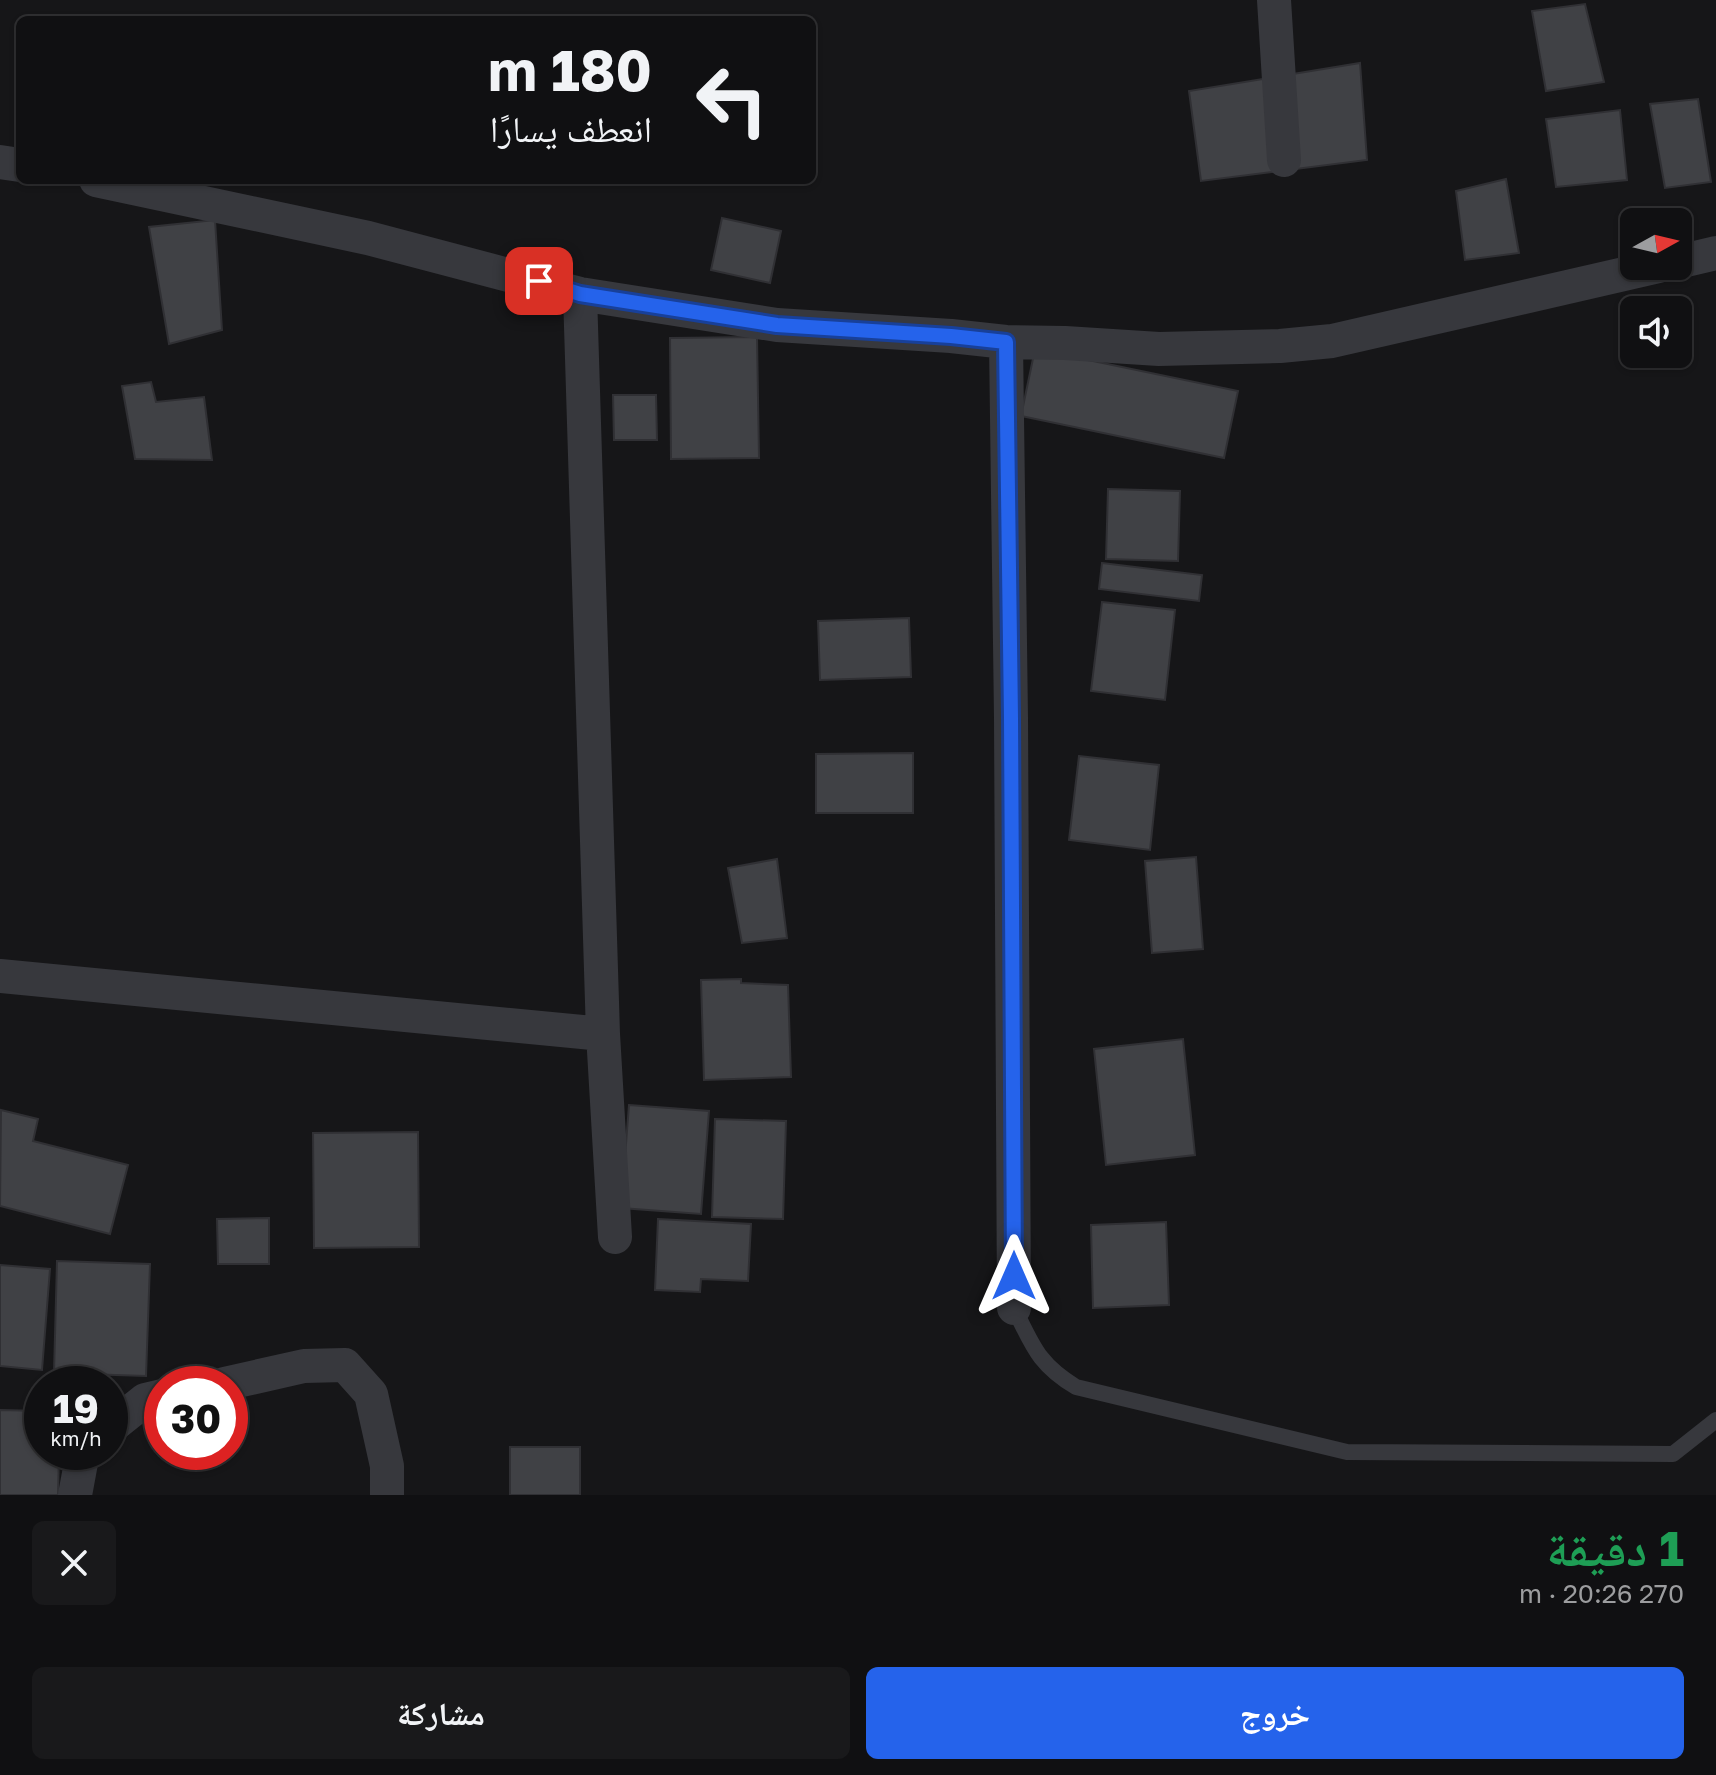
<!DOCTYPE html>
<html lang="ar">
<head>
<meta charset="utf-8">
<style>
	:root { --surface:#101012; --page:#19191b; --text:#f1f3f6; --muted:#9c9d9f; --line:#303032; --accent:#2563eb }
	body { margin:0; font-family:"Golos Text","Noto Naskh Arabic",sans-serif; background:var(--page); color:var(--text); direction:rtl; height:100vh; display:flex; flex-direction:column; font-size:30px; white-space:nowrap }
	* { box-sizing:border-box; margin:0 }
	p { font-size:26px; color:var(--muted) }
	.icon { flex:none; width:44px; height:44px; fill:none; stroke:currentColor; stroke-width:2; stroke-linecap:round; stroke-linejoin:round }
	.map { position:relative; height:1495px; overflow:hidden; direction:ltr }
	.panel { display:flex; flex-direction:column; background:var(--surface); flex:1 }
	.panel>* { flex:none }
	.hud { position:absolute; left:16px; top:16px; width:800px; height:168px; border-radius:12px; box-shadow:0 2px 6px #0004,0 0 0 2px var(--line); direction:rtl; background:#101012; color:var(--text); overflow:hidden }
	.needle { width:52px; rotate:82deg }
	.buttons { position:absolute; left:1620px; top:208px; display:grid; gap:16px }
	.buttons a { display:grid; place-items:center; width:72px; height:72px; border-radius:12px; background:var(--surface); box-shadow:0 2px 6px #0004,0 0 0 2px var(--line); font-size:40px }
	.speed { position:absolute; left:24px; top:1366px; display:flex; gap:16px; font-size:40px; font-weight:700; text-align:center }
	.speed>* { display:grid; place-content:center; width:104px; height:104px; border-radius:50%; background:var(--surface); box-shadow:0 2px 6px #0004,0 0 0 2px var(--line); line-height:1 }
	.speed small { font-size:20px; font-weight:400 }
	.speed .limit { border:12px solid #d22; background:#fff; color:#111 }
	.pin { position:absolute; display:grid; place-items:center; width:68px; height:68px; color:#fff; margin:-34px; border-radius:16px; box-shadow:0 4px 12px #0006 }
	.me { position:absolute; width:88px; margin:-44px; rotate:0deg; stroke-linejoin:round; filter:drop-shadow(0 0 6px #0008) }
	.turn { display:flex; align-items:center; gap:28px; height:168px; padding:0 32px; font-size:36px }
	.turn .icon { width:104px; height:104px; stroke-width:2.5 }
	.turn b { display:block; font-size:56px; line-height:68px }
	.round { display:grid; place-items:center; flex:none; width:84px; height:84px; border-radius:12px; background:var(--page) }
	.headline { display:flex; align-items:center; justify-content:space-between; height:136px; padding:0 32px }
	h1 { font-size:48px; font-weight:700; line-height:60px; color:#1e9e55 }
	.action { display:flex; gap:16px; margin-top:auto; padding:16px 32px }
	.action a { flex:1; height:92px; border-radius:12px; background:var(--accent); color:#fff; font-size:32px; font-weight:700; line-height:92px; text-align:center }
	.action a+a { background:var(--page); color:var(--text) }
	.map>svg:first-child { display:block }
	.building { fill:#404145; stroke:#303034; stroke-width:2 }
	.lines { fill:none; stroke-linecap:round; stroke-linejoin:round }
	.lane { stroke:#37383d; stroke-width:16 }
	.street { stroke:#37383d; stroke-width:34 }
	.route-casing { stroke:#184099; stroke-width:20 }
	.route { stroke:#2563eb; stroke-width:14 }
</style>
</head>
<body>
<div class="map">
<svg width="1716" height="1495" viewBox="0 0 1716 1495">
	<rect width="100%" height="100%" fill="#161618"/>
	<path class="building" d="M1585,4l19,78 -58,9 -14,-80z
		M1360,63l7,97 -166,21 -12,-90z
		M1698,99l13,83 -46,6 -15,-84z
		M1620,110l7,70 -71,7 -10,-68z
		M1506,179l13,74 -54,7 -9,-69z
		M722,218l59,13 -11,52 -59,-13z
		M215,220l7,110 -53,14 -20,-117z
		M757,337l2,121 -88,1 -1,-121z
		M1035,349l203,42 -14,67 -203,-42z
		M151,382l5,20 48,-5 8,63 -77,-1 -13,-73z
		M613,395h43l1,45h-43z
		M1108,489l72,2 -2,70 -72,-2z
		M1102,563l100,12 -3,26 -100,-12z
		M1102,602l73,8 -10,90 -74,-9z
		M909,618l2,59 -91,3 -2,-59z
		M913,753v60h-97v-59z
		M1079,756l80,9 -9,85 -81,-10z
		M1196,857l7,92 -51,4 -7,-92z
		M777,859l10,79 -45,5 -14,-75z
		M741,979v4l47,2 3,92 -87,3 -3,-100z
		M1183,1039l12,116 -89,10 -12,-116z
		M629,1105l80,6 -8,103 -80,-6z
		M1,1110l37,9 -5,22 95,24 -18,69 -110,-28z
		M715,1119l71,2 -3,98 -71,-2z
		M418,1132l1,115 -105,1 -1,-115z
		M269,1218v46h-51l-1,-45z
		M658,1219l93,5 -3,57 -47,-2 -1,13 -45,-2z
		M1166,1222l3,83 -76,3 -2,-83z
		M57,1261l93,3 -4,112 -92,-3z
		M0,1265l50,4 -8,101 -42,-4z
		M0,1410l42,1v41h17l-1,43h-58z
		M510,1447h70v48h-70z"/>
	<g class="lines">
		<path class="lane" d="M1014,1308c19,38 24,56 62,79l271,65 326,2 43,-34"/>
		<path class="street" d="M1274,0l10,160
			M0,162l20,3
			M96,180l272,58 212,56 197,31 174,11 55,6 59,1 94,6 121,-3 52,-5 327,-75
			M1678,262l38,-9
			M580,294l23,740 12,203
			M1006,342l5,376 3,590
			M0,976l603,58
			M224,1384l80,-18 41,-1 26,29 16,72v29
			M110,1428l35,-28 17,-4
			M75,1495l8,-43"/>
	</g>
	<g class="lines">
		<defs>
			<path id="route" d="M539,281l41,13 197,31 174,11 55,6 5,376 3,558"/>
		</defs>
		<use href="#route" class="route-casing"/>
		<use href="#route" class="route"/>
	</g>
</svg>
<div class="buttons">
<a><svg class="needle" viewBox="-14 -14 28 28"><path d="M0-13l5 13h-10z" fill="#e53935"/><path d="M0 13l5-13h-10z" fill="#9c9d9f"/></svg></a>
<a><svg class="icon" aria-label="sound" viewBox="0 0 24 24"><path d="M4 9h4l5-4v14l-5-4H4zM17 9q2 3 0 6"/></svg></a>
</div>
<div class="speed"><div>19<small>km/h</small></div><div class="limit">30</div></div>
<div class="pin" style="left:539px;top:281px;background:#d93025"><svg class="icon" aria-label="arrive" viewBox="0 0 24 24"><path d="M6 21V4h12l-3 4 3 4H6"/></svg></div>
<svg class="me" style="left:1014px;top:1276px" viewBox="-20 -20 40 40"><path d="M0-17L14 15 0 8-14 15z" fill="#2563eb" stroke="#fff" stroke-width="4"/></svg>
<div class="hud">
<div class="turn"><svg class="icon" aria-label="left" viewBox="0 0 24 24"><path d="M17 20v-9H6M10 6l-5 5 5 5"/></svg><div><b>180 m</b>انعطف يسارًا</div></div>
</div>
</div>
<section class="panel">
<div class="headline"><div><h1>1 دقيقة</h1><p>270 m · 20:26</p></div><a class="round"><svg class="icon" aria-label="close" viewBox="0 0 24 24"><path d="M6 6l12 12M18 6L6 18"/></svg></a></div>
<div class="action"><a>خروج</a><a>مشاركة</a></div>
</section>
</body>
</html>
